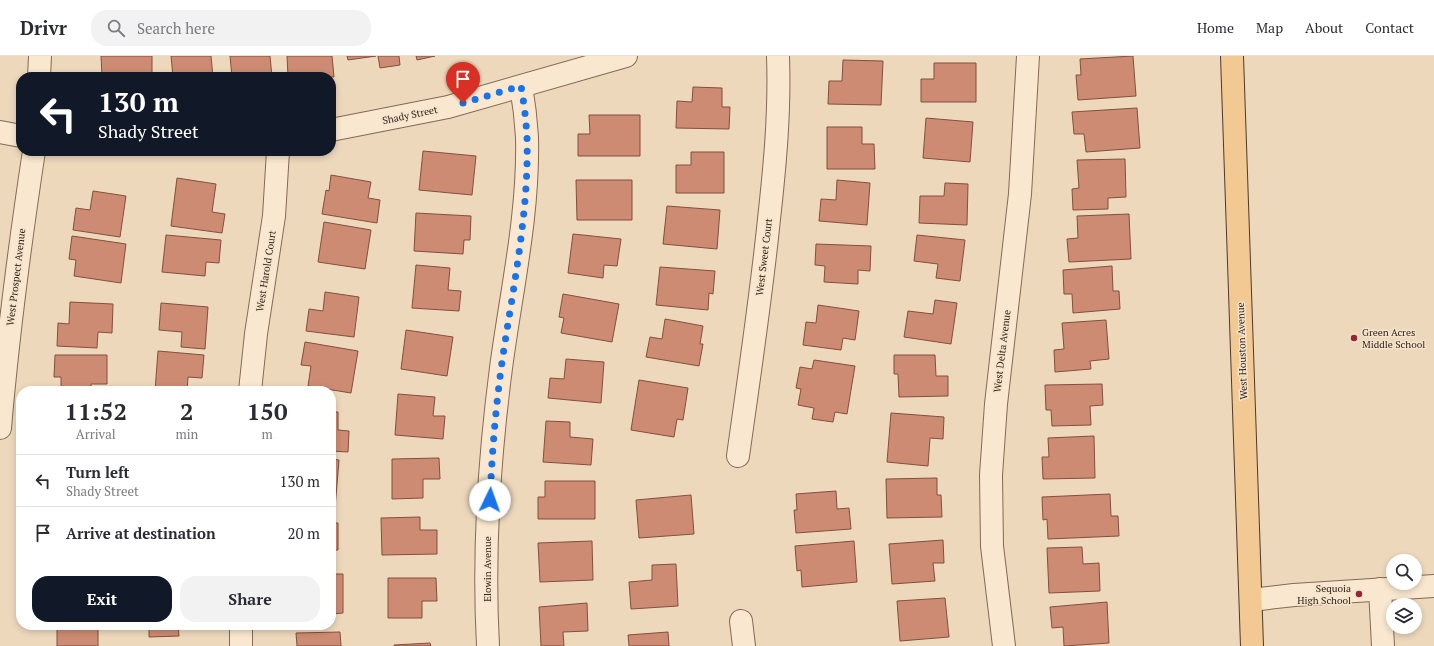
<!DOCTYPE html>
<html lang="en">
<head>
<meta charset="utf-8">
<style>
	:root { --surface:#fff; --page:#f2f2f3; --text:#2b2b33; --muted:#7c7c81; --line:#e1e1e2; --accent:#111827 }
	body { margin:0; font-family:"PT Serif",serif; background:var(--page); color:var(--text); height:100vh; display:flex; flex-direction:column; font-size:15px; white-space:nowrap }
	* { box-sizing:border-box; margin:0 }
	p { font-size:13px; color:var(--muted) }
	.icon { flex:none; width:22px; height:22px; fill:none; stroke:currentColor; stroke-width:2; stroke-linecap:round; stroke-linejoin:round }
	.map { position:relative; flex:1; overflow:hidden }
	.details { position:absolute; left:16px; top:330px; width:320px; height:244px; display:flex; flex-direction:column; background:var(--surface); border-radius:16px; box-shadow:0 2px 6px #0003 }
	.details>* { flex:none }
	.guide { position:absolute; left:16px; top:16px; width:320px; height:84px; border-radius:16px; box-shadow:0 2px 6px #0003; background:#111827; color:#fff; overflow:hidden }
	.buttons { position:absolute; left:1386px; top:498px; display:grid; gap:8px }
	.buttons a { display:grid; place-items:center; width:36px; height:36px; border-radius:50%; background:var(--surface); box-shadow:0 2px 6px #0003; font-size:20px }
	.pin { position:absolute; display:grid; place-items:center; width:34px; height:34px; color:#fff; margin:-41px -17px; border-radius:50% 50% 50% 0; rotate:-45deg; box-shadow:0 0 4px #0007 }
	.pin .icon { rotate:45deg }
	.me { position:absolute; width:44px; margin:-22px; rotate:3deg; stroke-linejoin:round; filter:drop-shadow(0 0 3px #0008) }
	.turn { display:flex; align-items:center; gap:14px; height:84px; padding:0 16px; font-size:18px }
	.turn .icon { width:52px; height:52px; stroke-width:2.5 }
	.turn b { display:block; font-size:28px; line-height:34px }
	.eta { display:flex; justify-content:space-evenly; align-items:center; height:68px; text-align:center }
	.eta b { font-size:24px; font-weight:800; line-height:28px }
	.cta { display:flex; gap:8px; margin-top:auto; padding:8px 16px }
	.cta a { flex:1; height:46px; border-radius:16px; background:var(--accent); color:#fff; font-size:16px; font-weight:800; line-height:46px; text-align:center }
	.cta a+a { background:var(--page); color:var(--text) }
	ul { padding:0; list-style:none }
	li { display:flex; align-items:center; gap:12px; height:52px; padding:0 16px; border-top:1px solid var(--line) }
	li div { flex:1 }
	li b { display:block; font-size:15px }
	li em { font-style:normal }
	header { display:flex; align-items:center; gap:24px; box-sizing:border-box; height:56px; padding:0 20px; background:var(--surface); border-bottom:1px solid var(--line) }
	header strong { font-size:19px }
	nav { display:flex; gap:22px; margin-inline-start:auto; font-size:14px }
	.search { width:280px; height:36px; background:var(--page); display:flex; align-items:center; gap:10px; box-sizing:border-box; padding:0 14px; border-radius:16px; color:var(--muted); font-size:15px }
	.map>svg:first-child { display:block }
	.building { fill:#cc8b72; stroke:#844f3c }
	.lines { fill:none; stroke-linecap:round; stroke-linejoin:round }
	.minor-casing { stroke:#856956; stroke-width:24 }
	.major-casing { stroke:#52382b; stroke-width:24 }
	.minor { stroke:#f9e7cf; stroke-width:22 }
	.major { stroke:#f2c893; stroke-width:22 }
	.route { stroke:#1a73e8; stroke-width:7; stroke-dasharray:0 12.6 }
	.poi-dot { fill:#942636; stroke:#f5e4cc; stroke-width:1.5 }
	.labels { text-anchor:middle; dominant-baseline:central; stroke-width:3; stroke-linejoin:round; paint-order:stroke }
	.street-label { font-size:10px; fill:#34241b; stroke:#f5e4cc }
	.poi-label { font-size:10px; fill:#34241b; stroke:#f5e4cc; text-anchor:start }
</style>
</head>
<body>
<header>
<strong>Drivr</strong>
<div class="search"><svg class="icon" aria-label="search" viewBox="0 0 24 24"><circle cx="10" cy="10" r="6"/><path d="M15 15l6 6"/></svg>Search here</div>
<nav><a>Home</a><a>Map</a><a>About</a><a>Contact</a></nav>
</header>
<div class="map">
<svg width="1434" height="590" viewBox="0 0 1434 590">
	<rect width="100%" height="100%" fill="#edd8bc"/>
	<path class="building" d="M101,0h51v21h-50z
		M171,0h40l2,21h-40z
		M230,0h40l2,21h-40z
		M287,0h45l2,21h-46z
		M347,0h29l-28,4z
		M378,0h21l1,9 -20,3z
		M416,0h19l-18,4z
		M1133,0l3,40 -58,4 -2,-25h5l-1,-16z
		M843,4l40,1 -2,44 -53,-1 1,-23h13z
		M934,7h42v39h-55v-23h13z
		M693,31l29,1v19h8l-1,22 -53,-1 1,-27 15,1z
		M1137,52l3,40 -54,4 -2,-18h-10l-2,-22z
		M589,59h51v41h-62v-22h12z
		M926,62l47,4 -3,40 -47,-4z
		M827,71h35v17h12l1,25h-48z
		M423,95l53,5 -4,39 -53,-5z
		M691,96h33v41h-48v-28h15z
		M1125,103l1,38 -18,1v11l-35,1 -1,-21 7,-1 -2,-28z
		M331,119l40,7 -3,16 12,2 -3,23 -55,-9 4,-24 3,1z
		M177,122l39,6 -4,28 13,2 -3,19 -51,-7z
		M576,124h56v40h-55z
		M837,124l33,3 -3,42 -48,-4 2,-22 15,1z
		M945,127l23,1 -1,41 -48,-2 1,-27h24z
		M93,135l33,5 -6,41 -47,-7 3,-22 14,2z
		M667,150l53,4 -3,39 -54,-5z
		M416,157l55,3 -1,24h-6l-1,14 -49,-3z
		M1129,158l2,45 -62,3 -2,-23 11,-1 -1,-22z
		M324,166l47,8 -6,39 -47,-7z
		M573,178l48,5 -4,27 -13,-1 -1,13 -35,-5z
		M166,179l55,5 -2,23 -13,-1 -1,14 -43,-4z
		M917,179l48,5 -5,41 -24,-3 2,-14 -24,-3z
		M72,180l54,8 -5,39 -47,-7 2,-16 -7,-1z
		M816,188l55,2 -1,25 -12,-1v14l-34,-2 1,-16 -10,-1z
		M416,209l34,3 -2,22 13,1 -2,20 -47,-3z
		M1112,210l1,25h6l1,18 -47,4 -1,-19h-8l-1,-24z
		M660,211l55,4 -2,23 -4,-1 -1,17 -52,-5z
		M325,236l34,5 -5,40 -48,-6 3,-22 14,2z
		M563,238l56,10 -7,38 -51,-9 3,-15 -5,-1z
		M935,244l22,3 -6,41 -47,-7 4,-26 25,3z
		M70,246l43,2 -1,29 -14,-1 -1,16 -40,-2 1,-23 11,1z
		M161,247l47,4 -3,42 -24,-2 1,-15 -23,-2z
		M818,249l41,6 -4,29 -12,-2 -2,12 -38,-5 3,-23 10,1z
		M665,263l38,7 -3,18h3l-4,22 -53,-9 4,-20 12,2z
		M1106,264l3,39 -19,2 1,8 -36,3 -1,-22 10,-1 -2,-26z
		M406,274l47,7 -6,39 -46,-7z
		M305,286l53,9 -7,42 -43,-7 3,-20 -10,-1z
		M158,295l46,4 -2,23 -14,-1 -1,14h-32z
		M55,299h52v29h-16v7h-30v-14h-7z
		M894,299h41l1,21h12v20l-49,1 -1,-23h-4z
		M566,303l38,3 -3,41 -53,-5 2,-20 14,1z
		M814,304l41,6 -8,48 -12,-2 -2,10 -21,-3 2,-11 -16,-3 3,-16 -5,-1 4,-21 12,2z
		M639,324l49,8 -5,32 -6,-1 -3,18 -43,-7z
		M1102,328l1,21 -13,1 1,19 -39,1 -1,-16h-5l-1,-25z
		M398,338l37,3 -2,19h12l-2,23 -48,-4z
		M331,356h7v18l11,1 -1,21 -17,-1z
		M891,357l53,4 -1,22 -13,-1 -2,28 -41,-4z
		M546,365l24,1v15l23,2 -2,26 -48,-3z
		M1094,380l1,42 -52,1 -1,-22h7l-1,-19z
		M439,402l1,21h-17v19l-31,1v-40z
		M331,403l8,1 -4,48h-4z
		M937,422v17h4l1,22 -55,1 -1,-39z
		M545,425h50v38h-57v-22h7z
		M836,435l1,18 12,-1 2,21 -55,4 -2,-23h3l-1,-16z
		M1110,438l1,22h7l1,20 -71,3 -1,-20 -4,1 -1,-23z
		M691,439l3,39 -55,4 -3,-38z
		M420,461v13h17v24l-55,1 -1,-37z
		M331,467h7v27h-7z
		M943,484l1,23h-11l2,18 -43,3 -3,-40z
		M592,485l1,39 -53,2 -2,-39z
		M854,485l3,41 -55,5 -1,-17 -4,1 -2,-25z
		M1082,491l1,17 16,-1 1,28 -51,2 -2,-45z
		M676,508l2,42 -47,3 -2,-27 23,-2v-15z
		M331,518h12v39l-12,1z
		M388,522h48l1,23h-15v17h-34z
		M945,542l4,39 -49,4 -3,-40z
		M1107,546l2,41 -45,3 -1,-19 -11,1 -2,-21z
		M587,547l1,28 -25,1 1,14h-23l-2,-39z
		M57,569h41v21h-41z
		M149,569h29l1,11 -30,1z
		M340,576l1,14h-44l-1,-13z
		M668,576l1,14h-40l-1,-11z
		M430,587l1,3h-37v-1z"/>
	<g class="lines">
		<defs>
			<path id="minor" d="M39,21l1,-21
				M331,74l117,-23 178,-51
				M0,76l21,4
				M250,335l6,-57 18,-118 4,-65
				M0,372c8,-93 20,-185 34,-277
				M738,400c11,-79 23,-158 31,-237 6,-54 11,-108 9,-163
				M1380,533l3,57
				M1251,544l43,-5 140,-9
				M741,565l3,25
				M241,569v21
				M488,590c-5,-92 1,-186 13,-278 10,-76 28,-153 26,-231 -1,-17 -3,-34 -6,-51
				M1004,590l-12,-100 -1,-71 5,-71 24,-210 8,-138"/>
			<path id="major" d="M1232,0l20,590"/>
		</defs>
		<use href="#minor" class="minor-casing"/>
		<use href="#major" class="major-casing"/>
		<use href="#minor" class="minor"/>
		<use href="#major" class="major"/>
	</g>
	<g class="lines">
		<path class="route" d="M463,47l58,-17c3,17 5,34 6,51 2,73 -13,146 -24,218 -7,48 -11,96 -13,145"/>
	</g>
	<g class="poi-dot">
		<circle cx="1354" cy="282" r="4"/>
		<circle cx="1359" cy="538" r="4"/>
	</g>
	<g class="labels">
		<g class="street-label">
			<text transform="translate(410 59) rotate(-12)">Shady Street</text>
			<text transform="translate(764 201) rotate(-83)">West Sweet Court</text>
			<text transform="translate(266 215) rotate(-81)">West Harold Court</text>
			<text transform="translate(16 221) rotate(-83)">West Prospect Avenue</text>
			<text transform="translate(1002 295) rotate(-83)">West Delta Avenue</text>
			<text transform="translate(1242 295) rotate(-92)">West Houston Avenue</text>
			<text transform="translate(487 513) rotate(-90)">Elowin Avenue</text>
		</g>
		<g class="poi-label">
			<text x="1362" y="276">Green Acres<tspan x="1362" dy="12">Middle School</tspan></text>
			<text x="1351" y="532" text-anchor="end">Sequoia<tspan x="1351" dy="12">High School</tspan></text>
		</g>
	</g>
</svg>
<div class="buttons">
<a><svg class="icon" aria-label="search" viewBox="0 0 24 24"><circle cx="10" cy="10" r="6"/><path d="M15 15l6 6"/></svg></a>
<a><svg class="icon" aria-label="layers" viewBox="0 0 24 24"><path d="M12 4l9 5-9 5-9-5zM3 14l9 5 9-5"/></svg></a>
</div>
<div class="pin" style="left:463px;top:47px;background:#d93025"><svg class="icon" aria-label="arrive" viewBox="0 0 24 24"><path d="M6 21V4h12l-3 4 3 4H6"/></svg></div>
<svg class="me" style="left:490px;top:444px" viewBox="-20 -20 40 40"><circle r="19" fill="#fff"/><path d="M0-13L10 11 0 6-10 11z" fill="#1a73e8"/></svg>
<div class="guide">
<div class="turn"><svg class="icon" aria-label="left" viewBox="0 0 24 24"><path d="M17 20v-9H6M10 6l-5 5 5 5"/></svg><div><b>130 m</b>Shady Street</div></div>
</div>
<section class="details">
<div class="eta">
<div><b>11:52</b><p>Arrival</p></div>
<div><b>2</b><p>min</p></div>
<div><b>150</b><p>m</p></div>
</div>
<ul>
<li><svg class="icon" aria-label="left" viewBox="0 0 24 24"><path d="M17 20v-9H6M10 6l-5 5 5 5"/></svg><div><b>Turn left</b><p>Shady Street</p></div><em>130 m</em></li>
<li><svg class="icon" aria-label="arrive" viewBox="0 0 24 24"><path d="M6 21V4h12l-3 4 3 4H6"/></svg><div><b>Arrive at destination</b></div><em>20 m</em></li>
</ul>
<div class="cta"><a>Exit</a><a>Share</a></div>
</section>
</div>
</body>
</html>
